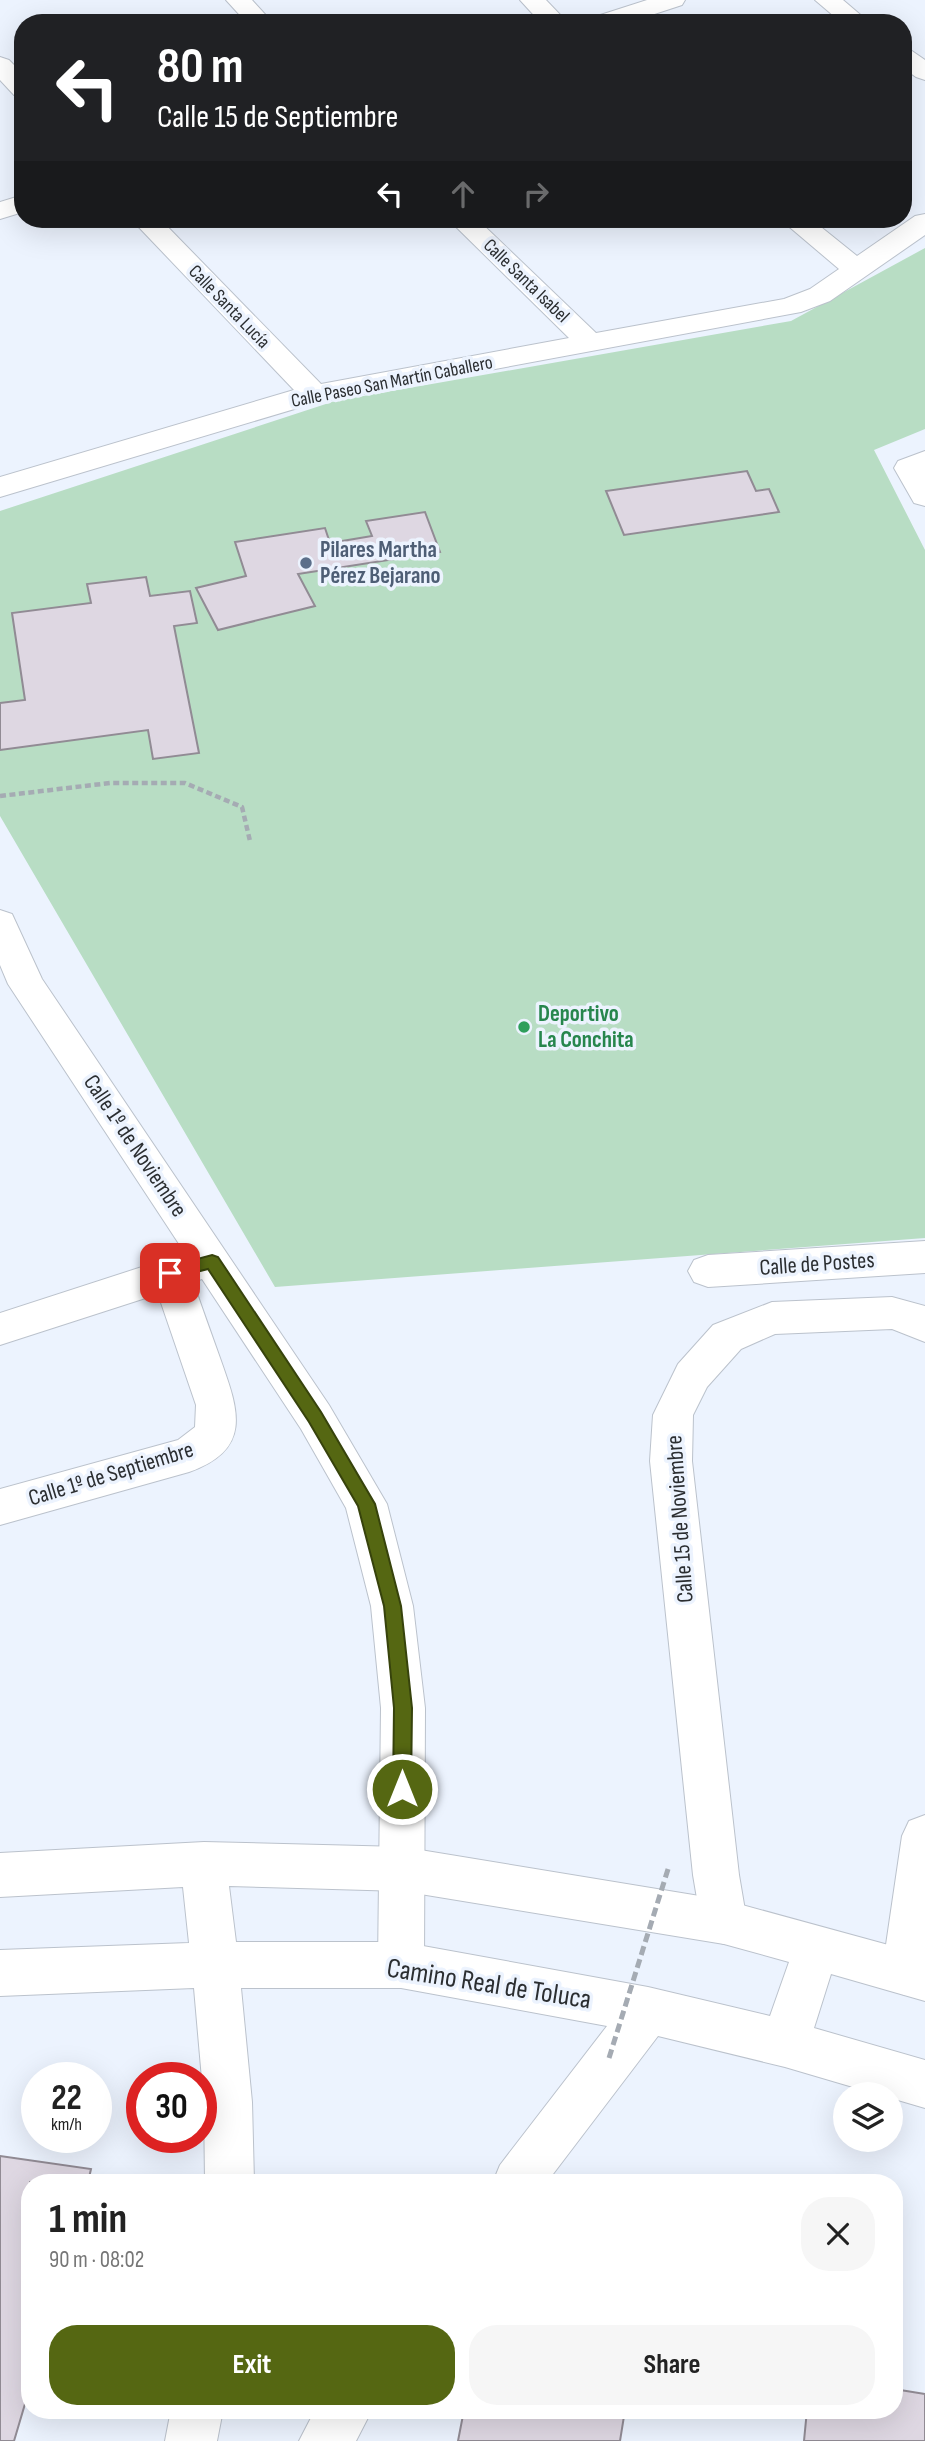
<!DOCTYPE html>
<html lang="en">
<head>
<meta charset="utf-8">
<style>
	:root { --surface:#fff; --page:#f6f6f6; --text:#222; --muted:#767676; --accent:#556712 }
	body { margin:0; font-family:"Sofia Sans Condensed",sans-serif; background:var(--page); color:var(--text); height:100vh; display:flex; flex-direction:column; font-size:26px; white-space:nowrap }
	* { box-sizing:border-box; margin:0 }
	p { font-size:23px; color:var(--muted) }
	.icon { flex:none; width:38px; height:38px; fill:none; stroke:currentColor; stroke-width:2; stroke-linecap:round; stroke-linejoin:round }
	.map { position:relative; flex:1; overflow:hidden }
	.drawer { position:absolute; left:21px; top:2174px; width:882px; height:245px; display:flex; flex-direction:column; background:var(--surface); border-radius:28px; box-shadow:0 7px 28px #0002 }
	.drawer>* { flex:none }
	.top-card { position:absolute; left:14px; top:14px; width:898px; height:214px; border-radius:28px; box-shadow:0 7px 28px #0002; background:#202124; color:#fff; overflow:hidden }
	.fabs { position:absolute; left:833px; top:2082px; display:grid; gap:14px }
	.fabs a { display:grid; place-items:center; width:70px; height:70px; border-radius:50%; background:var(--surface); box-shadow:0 7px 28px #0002; font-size:35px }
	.speed { position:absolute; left:21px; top:2062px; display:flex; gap:14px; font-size:35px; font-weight:700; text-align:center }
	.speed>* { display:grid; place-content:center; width:91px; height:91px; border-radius:50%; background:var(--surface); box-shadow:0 7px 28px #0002; line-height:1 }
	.speed small { font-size:18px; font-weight:400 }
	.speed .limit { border:10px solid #d22; background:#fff; color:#111 }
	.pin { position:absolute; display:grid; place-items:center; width:60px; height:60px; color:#fff; margin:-30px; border-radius:14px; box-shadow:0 4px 10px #0006 }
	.me { position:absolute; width:77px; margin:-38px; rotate:0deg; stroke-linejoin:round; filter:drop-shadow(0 0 5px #0008) }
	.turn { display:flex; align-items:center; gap:24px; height:147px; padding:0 28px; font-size:32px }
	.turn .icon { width:91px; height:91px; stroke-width:2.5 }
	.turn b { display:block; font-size:49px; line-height:60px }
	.lanes { display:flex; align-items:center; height:66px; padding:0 28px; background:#0003; justify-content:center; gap:35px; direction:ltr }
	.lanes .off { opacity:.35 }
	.round { display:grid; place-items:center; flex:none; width:74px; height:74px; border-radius:28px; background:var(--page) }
	.headline { display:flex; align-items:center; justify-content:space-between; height:119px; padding:0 28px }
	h1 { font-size:42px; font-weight:700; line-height:52px }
	.action { display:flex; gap:14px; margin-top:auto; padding:14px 28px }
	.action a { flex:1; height:80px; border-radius:28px; background:var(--accent); color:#fff; font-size:28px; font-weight:700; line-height:80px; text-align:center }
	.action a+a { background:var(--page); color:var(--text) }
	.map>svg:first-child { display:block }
	.green { fill:#b8ddc4 }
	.building { fill:#ded7e2; stroke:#918b94; stroke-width:2 }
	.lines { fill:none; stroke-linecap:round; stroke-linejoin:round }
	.minor-casing { stroke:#bbc2cc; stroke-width:2 }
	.secondary-casing { stroke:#bbc2cc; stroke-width:2 }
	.path { stroke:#a5abb3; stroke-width:4.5; stroke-dasharray:6 3.5; stroke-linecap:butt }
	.minor { fill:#fff; fill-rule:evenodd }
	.secondary { fill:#fff; fill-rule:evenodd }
	.path-bridge { stroke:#a5abb3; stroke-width:5; stroke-dasharray:9 4.5; stroke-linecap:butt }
	.route { fill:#556712; stroke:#37430c; stroke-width:2 }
	.service-dot { fill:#5c6f8a; stroke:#ecf3fe; stroke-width:2.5 }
	.leisure-dot { fill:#2e9e5b; stroke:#ecf3fe; stroke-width:2.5 }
	.labels { text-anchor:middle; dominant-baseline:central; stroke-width:7; stroke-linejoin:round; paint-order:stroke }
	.far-street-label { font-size:19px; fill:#2b2e31; stroke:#ecf3fe }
	.service-label { font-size:23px; font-weight:bold; fill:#4e5e75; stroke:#ecf3fe; text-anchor:start }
	.leisure-label { font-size:23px; font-weight:bold; fill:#27864d; stroke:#ecf3fe; text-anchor:start }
	.street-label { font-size:23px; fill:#2b2e31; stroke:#ecf3fe }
	.near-street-label { font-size:28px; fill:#2b2e31; stroke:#ecf3fe }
</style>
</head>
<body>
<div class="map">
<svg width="925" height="2441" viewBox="0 0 925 2441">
	<rect width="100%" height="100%" fill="#ecf3fe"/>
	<path class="green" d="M925,248v181l-51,21 51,100v688l-650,49 -275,-471v-305l335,-110 456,-80z"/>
	<path class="building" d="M747,471l9,20 13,-2 10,23 -155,23 -18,-44z
		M425,512l15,40 -142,22 17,32 -97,24 -22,-42 50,-12 -11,-34 90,-14 5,15 42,-7 -6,-15z
		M146,577l4,19 40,-5 7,32 -23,3 25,127 -46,6 -5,-29 -148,20v-47l25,-3 -13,-87 79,-10 -4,-19z
		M0,2156l91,13 -3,13h-58v205l-16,54h-14z
		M894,2389l31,5v47h-121l3,-31h87z
		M464,2410h161l-5,31h-162z"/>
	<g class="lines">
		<defs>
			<path id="minor" d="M226,0h26l21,23h-26z
				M520,0h26l22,23h-27z
				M647,0h38l-3,5 -55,18h-39l3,-5z
				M815,0h28l27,23h-28z
				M903,48l9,3 13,9v20l-9,-3 -13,-9z
				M0,57l9,3 14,14v23l-9,-2 -14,-15z
				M23,195v17l-23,7v-17z
				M925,214v21l-95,66 -29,11 -483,90 -318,95v-20l294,-87 -163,-171h29l161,165 248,-46 -121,-119h29l119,114 188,-34 26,-10 29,-20 -59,-50h31l46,37 58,-40z
				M925,451v55l-11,-3 -20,-35 4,-7z
				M0,910l12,4 30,65 287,426 58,99 26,102 12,102 -1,257 -6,16 -17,7 -17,-7 -6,-16 3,-257 -10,-102 -25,-98 -45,-79 -99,-150 -9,3c9,26 18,51 27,76 18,51 34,91 -31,114l-189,53v-36l178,-49 17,-13 1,-22 -38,-111 -158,51v-32l185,-60 -177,-269 -8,-19z
				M925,1241v32l-217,14 -14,-5 -6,-11 6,-11 14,-5z
				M892,1297l33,9v36l-33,-13 -117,5 -34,15 -34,38 -14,28 -1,46 47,414 8,47 -7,16 -16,6 -16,-6 -7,-16 -8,-47 -43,-414 3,-46 25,-51 35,-39 59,-23z
				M925,1815v165l-3,8 -17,7 -17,-7 -6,-16 20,-136 7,-15z"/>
			<path id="secondary" d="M204,1842l198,5 322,53 201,55v46l-94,-27 -17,54 111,32v48l-34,-10v-3h-11l-95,-28 -127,-31 -111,146h-54l7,-17 107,-139 -206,-38h-160l11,114 2,80h-49l-1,-80 -10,-114 -194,8v-46l189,-7 -6,-56 -183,10v-44zM229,1886l173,5 322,53 65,18 -19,54 -122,-29 -247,-45h-165z
				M171,2410h52l-6,31h-52z
				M315,2410h57l-16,31h-57z"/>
		</defs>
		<use href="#minor" class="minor-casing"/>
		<use href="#secondary" class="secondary-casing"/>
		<path class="path" d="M0,796l110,-13h75l57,24 8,34"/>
		<use href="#minor" class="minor"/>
		<use href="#secondary" class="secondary"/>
		<path class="path-bridge" d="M609,2058l60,-192"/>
	</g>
	<path class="route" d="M212,1255l6,2 103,155 54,92 26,102 11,102 -1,81 -2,6 -7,2 -6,-2 -3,-6 1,-81 -10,-102 -26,-100 -49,-84 -101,-153 -38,10 -6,-2 -2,-4 2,-5z"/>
	<circle class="service-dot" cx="306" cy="563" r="7"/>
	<circle class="leisure-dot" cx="524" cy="1027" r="7"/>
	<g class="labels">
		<g class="far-street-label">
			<text transform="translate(526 281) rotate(44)">Calle Santa Isabel</text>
			<text transform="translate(229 307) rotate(46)">Calle Santa Lucía</text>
			<text transform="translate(392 382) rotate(-11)">Calle Paseo San Martín Caballero</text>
		</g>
		<g class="service-label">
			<text x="320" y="550">Pilares Martha<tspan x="320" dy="26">Pérez Bejarano</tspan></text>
		</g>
		<g class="leisure-label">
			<text x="538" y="1014">Deportivo<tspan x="538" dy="26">La Conchita</tspan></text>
		</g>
		<g class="street-label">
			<text transform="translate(135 1146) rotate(56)">Calle 1º de Noviembre</text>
			<text transform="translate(817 1264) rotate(-4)">Calle de Postes</text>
			<text transform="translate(111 1474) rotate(-17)">Calle 1º de Septiembre</text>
			<text transform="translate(680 1519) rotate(-94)">Calle 15 de Noviembre</text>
		</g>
		<g class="near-street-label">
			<text transform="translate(489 1984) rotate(9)">Camino Real de Toluca</text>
		</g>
	</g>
</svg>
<div class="fabs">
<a><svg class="icon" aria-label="layers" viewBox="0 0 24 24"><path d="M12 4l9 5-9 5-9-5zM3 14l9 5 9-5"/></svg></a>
</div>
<div class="speed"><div>22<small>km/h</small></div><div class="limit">30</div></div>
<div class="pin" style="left:170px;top:1273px;background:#d93025"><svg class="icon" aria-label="arrive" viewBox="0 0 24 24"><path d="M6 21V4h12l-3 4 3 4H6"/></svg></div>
<svg class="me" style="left:402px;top:1789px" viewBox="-20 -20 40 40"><circle r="17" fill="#556712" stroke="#fff" stroke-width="3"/><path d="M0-11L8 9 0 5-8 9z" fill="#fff"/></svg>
<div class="top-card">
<div class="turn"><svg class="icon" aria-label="left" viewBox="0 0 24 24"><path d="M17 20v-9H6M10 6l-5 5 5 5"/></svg><div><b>80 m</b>Calle 15 de Septiembre</div></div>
<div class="lanes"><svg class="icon" aria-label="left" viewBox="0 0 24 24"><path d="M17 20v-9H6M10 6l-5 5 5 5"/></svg><svg class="icon off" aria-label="ahead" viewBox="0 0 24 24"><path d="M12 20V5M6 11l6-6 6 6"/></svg><svg class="icon off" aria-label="right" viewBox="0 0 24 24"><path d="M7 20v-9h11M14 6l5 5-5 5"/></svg></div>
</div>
<section class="drawer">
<div class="headline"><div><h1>1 min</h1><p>90 m · 08:02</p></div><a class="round"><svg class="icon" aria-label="close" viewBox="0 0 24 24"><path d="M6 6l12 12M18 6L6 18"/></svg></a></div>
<div class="action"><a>Exit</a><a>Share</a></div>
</section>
</div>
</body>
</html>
